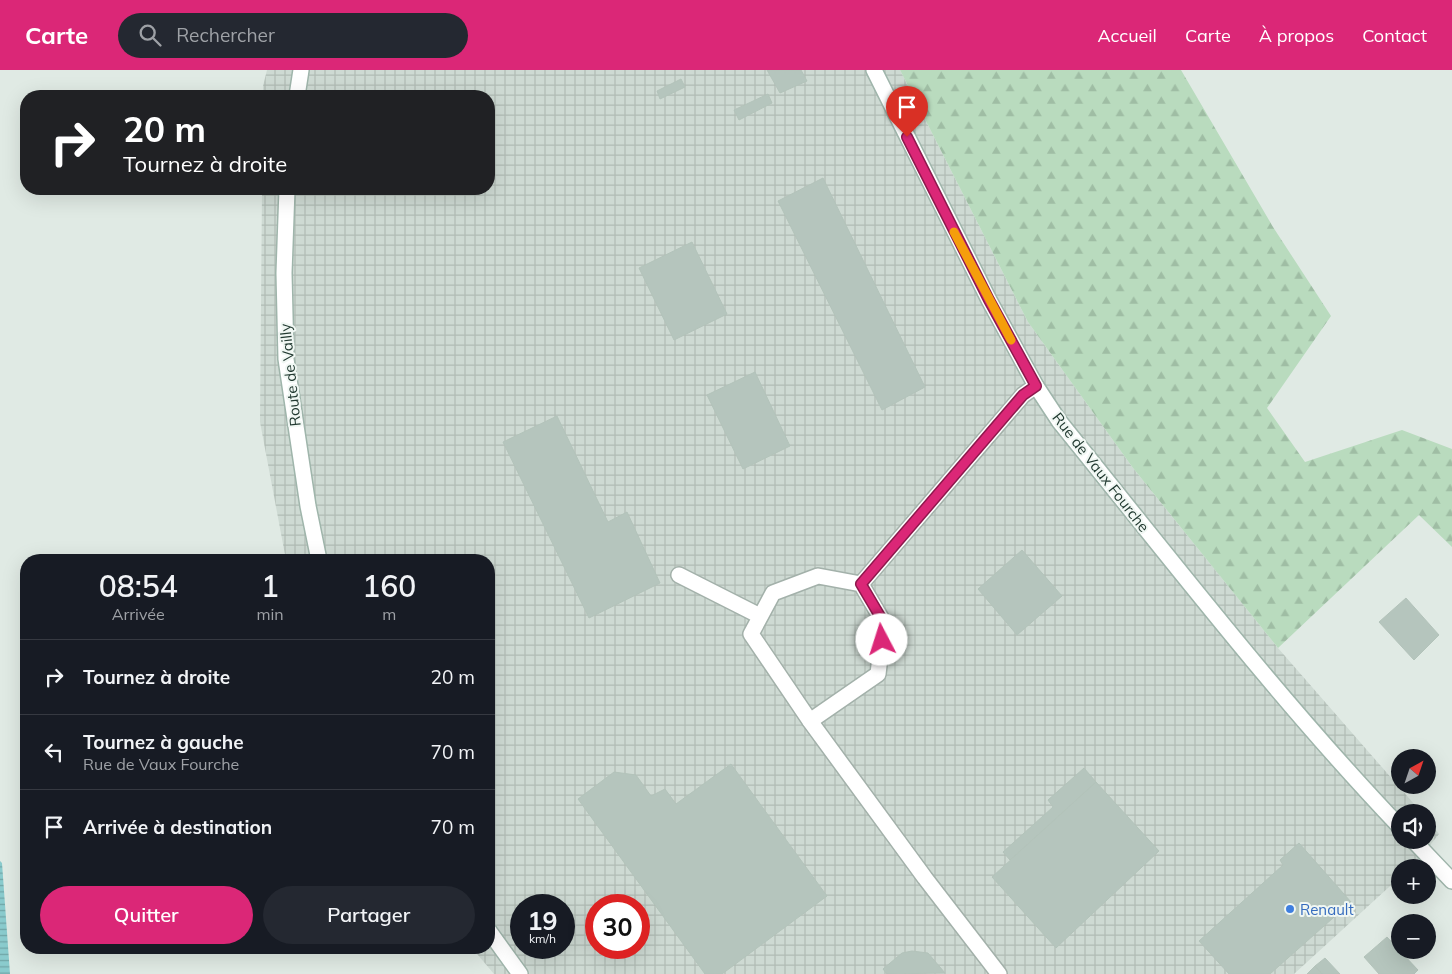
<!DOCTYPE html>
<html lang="fr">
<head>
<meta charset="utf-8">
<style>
	:root { --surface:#171b24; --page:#242831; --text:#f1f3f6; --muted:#9ea1a6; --line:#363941; --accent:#db2777 }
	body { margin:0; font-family:Mulish,sans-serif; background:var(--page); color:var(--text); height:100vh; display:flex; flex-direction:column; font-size:19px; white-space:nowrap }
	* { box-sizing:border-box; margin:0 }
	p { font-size:16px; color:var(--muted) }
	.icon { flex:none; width:28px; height:28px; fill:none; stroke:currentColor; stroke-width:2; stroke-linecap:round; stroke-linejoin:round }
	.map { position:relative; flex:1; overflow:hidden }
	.side { position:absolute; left:20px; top:484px; width:475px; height:400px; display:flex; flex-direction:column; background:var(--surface); border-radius:20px; box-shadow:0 5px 20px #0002 }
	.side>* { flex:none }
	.hud { position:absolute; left:20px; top:20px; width:475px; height:105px; border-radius:20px; box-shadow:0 5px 20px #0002; background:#202124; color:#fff; overflow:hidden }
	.needle { width:32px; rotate:40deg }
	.buttons { position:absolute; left:1391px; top:679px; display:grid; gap:10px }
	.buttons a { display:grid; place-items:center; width:45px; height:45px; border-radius:50%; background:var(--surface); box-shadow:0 5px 20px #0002; font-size:25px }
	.speed { position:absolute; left:510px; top:824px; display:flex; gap:10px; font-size:25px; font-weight:700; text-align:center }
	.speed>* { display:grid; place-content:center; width:65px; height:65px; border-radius:50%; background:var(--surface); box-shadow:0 5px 20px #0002; line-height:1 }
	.speed small { font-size:12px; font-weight:400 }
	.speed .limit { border:8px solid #d22; background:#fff; color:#111 }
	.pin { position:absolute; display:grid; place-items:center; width:42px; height:42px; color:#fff; margin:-51px -21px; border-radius:50% 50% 50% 0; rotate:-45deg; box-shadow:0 0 5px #0007 }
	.pin .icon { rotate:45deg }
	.me { position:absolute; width:55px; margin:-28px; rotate:355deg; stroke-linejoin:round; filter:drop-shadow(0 0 4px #0008) }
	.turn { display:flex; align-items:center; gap:18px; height:105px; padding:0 20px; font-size:22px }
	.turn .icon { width:65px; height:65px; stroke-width:2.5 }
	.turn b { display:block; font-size:35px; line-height:42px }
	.eta { display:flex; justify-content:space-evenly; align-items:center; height:85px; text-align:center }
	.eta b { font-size:30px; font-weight:600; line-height:35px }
	.button { display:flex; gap:10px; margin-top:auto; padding:10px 20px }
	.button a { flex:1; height:58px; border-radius:30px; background:var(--accent); color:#fff; font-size:20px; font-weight:600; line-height:58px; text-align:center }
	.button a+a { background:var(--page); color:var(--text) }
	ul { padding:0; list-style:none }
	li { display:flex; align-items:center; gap:15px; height:75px; padding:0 20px; border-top:1px solid var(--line) }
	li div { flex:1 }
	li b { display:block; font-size:19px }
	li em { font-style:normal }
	header { display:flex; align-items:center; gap:30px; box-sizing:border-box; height:70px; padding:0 25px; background:var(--accent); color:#fff }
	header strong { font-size:24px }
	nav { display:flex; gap:28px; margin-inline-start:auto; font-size:18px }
	.search { width:350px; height:45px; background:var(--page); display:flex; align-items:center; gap:12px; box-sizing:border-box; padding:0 18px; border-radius:28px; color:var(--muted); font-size:19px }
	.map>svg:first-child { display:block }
	.industrial { fill:url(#industrial-grid); fill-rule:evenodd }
	.forest { fill:url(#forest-firs) }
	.water { fill:url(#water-rules) }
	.building { fill:#b5c5bd; stroke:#b3c3ba }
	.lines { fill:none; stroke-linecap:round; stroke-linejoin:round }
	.lane-casing { stroke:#a3b1aa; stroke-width:18 }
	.street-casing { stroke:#a3b1aa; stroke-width:18 }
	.secondary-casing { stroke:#9fb5ab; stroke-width:18 }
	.lane { stroke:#fff; stroke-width:15 }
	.street { stroke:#fff; stroke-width:15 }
	.secondary { stroke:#fff; stroke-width:15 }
	.route-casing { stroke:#8e194d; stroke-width:12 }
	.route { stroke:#db2777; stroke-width:9 }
	.slow { stroke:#f59e0b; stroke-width:9 }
	.shop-dot { fill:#3f7fe0; stroke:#f0f7f3; stroke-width:2 }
	.labels { text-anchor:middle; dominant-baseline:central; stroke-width:4; stroke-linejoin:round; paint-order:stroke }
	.street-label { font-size:15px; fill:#213930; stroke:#f0f7f3 }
	.shop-label { font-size:15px; fill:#366cbe; stroke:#f0f7f3; text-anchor:start }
</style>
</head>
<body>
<header>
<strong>Carte</strong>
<div class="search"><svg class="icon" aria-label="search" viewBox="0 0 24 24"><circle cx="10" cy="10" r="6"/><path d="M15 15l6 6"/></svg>Rechercher</div>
<nav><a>Accueil</a><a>Carte</a><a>À propos</a><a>Contact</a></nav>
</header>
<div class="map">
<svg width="1452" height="904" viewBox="0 0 1452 904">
	<defs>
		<pattern id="industrial-grid" width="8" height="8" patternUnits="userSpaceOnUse" patternTransform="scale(1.25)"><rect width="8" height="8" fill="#cedad3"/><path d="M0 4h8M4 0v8" fill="none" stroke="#b1bcb5"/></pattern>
		<pattern id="forest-firs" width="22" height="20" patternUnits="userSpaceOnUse" patternTransform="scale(1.25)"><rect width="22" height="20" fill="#b9dbbe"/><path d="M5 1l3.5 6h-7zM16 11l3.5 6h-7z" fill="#9fbda4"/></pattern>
		<pattern id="water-rules" width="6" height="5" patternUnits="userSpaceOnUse" patternTransform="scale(1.25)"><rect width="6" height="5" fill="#8acbcd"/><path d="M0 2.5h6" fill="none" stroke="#70a6a7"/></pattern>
	</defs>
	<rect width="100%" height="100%" fill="#e0eae4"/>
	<path class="industrial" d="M267,0h633l128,252 105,146 145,180 143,164h-21v28h28v-20l11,14 -25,31 -4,2 -10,1v9l-106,97h-800l-22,-26h17v-388h-203l-26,-138 2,-233h227v-93h-226v-10zM521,835h43v43h-43zM596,835h43v43h-43z"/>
	<path class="forest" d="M900,0h281l92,157 58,89 -64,92 38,54 97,-32 50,19v98l-33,-32 -141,133 -145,-180 -105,-146z"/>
	<path class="water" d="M0,791l2,2 8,111h-10z"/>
	<path class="building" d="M767,0h34l6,11 -27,12z
		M681,9l4,8 -25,12 -3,-8z
		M768,24l4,9 -33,17 -5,-10z
		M823,108l102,209 -43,23 -104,-209z
		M692,172l35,72 -53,26 -35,-72z
		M755,302l35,74 -47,23 -36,-74z
		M557,346l51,106 19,-10 33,71 -71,35 -86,-176z
		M1022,480l40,46 -45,39 -39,-46z
		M1406,528l33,37 -25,25 -35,-38z
		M731,694l96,132 -105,78h-17l-127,-175 36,-27 22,3 15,21 14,-7 11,15z
		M1084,698l12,14 -86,78 -7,-8 50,-45 -5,-7z
		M1096,712l63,69 -103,97 -64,-71z
		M1299,773l52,59 -81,72h-41l-30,-33 84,-76 -3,-5z
		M1387,867l31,33 -4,4h-35l-15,-17z
		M912,881l16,2 17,20 -58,1 -4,-5 19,-16z
		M1325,888l15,16h-18l-7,-8z
		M1315,896l7,8h-15z"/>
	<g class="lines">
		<defs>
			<path id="lane" d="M679,505l81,41
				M810,651l115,157 74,96"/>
			<path id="street" d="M861,514l23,39 -6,51 -68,47 -59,-87 22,-41 45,-17 43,8 162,-189 13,-9"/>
			<path id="secondary" d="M874,0l115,230 47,86 23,35c111,137 219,278 341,406
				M297,26l4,-26
				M287,119l-3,84 2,86 22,147 11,54
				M1413,770l39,41
				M489,861l31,43"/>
		</defs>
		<use href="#lane" class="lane-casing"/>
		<use href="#street" class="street-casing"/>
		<use href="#secondary" class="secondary-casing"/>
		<use href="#lane" class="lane"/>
		<use href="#street" class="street"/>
		<use href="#secondary" class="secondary"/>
	</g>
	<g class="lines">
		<defs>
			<path id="route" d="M882,570l2,-17 -23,-39 162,-189 13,-9 -47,-86 -82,-163"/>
		</defs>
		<use href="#route" class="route-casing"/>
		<use href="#route" class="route"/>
		<path class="slow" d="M954,162l57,108"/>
	</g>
	<circle class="shop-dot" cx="1290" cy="839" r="5"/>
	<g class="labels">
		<g class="street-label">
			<text transform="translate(290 305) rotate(-96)">Route de Vailly</text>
			<text transform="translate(1101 402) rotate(52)">Rue de Vaux Fourche</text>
		</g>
		<g class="shop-label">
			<text x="1300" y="839">Renault</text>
		</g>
	</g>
</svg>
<div class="buttons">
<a><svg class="needle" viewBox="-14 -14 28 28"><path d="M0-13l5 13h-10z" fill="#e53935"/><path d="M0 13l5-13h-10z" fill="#9ea1a6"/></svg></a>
<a><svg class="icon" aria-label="sound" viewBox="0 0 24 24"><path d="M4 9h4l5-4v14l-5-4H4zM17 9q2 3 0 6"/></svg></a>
<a>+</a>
<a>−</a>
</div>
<div class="speed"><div>19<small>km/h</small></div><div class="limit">30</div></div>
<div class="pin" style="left:907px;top:67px;background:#d93025"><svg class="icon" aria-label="arrive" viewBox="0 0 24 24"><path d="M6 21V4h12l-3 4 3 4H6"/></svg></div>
<svg class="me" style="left:882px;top:570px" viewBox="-20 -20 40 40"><circle r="19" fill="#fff"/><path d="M0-13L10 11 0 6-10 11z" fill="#db2777"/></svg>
<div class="hud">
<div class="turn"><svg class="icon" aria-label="right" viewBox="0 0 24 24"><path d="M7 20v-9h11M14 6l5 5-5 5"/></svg><div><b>20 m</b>Tournez à droite</div></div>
</div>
<section class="side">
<div class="eta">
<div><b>08:54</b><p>Arrivée</p></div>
<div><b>1</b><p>min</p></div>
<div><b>160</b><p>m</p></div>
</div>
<ul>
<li><svg class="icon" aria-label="right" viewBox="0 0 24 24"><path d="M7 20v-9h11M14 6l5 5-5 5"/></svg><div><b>Tournez à droite</b></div><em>20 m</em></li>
<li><svg class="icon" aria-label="left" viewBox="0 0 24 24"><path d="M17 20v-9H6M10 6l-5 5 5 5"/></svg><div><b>Tournez à gauche</b><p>Rue de Vaux Fourche</p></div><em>70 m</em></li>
<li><svg class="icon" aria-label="arrive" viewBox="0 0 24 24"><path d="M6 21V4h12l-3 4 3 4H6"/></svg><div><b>Arrivée à destination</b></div><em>70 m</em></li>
</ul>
<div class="button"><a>Quitter</a><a>Partager</a></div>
</section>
</div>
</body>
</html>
